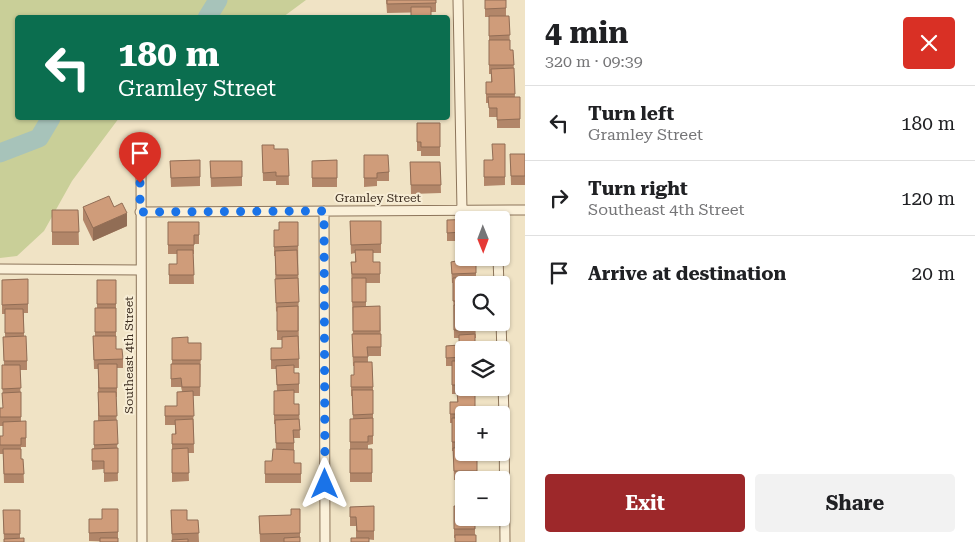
<!DOCTYPE html>
<html lang="en">
<head>
<meta charset="utf-8">
<style>
	:root { --surface:#fff; --page:#f2f2f2; --text:#202124; --muted:#757577; --line:#e0e0e0; --accent:#9d282a }
	body { margin:0; font-family:"Roboto Serif",serif; background:var(--page); color:var(--text); height:100vh; display:flex; flex-direction:column; font-size:19px; white-space:nowrap }
	* { box-sizing:border-box; margin:0 }
	p { font-size:16px; color:var(--muted) }
	.icon { flex:none; width:28px; height:28px; fill:none; stroke:currentColor; stroke-width:2; stroke-linecap:round; stroke-linejoin:round }
	.map { position:relative; flex:1; overflow:hidden }
	.sheet { display:flex; flex-direction:column; background:var(--surface); width:450px }
	.sheet>* { flex:none }
	.hud { position:absolute; left:15px; top:15px; width:435px; height:105px; border-radius:5px; box-shadow:0 1px 4px #0004; background:#0b6e4f; color:#fff; overflow:hidden }
	.needle { width:32px; rotate:179deg }
	.controls { position:absolute; left:455px; top:211px; display:grid; gap:10px }
	.controls a { display:grid; place-items:center; width:55px; height:55px; border-radius:5px; background:var(--surface); box-shadow:0 1px 4px #0004; font-size:25px }
	.pin { position:absolute; display:grid; place-items:center; width:42px; height:42px; color:#fff; margin:-51px -21px; border-radius:50% 50% 50% 0; rotate:-45deg; box-shadow:0 0 5px #0007 }
	.pin .icon { rotate:45deg }
	.me { position:absolute; width:55px; margin:-28px; rotate:0deg; stroke-linejoin:round; filter:drop-shadow(0 0 4px #0008) }
	.turn { display:flex; align-items:center; gap:18px; height:105px; padding:0 20px; font-size:22px }
	.turn .icon { width:65px; height:65px; stroke-width:2.5 }
	.turn b { display:block; font-size:35px; line-height:42px }
	.round { display:grid; place-items:center; flex:none; width:52px; height:52px; border-radius:5px; background:var(--page) }
	.head { display:flex; align-items:center; justify-content:space-between; height:85px; padding:0 20px }
	h1 { font-size:30px; font-weight:700; line-height:38px }
	.primary-button { display:flex; gap:10px; margin-top:auto; padding:10px 20px }
	.primary-button a { flex:1; height:58px; border-radius:5px; background:var(--accent); color:#fff; font-size:20px; font-weight:700; line-height:58px; text-align:center }
	.primary-button a+a { background:var(--page); color:var(--text) }
	ul { padding:0; list-style:none }
	li { display:flex; align-items:center; gap:15px; height:75px; padding:0 20px; border-top:1px solid var(--line) }
	li div { flex:1 }
	li b { display:block; font-size:19px }
	li em { font-style:normal }
	main { display:flex; flex:1; min-height:0 }
	.map>svg:first-child { display:block }
	.green { fill:#c9cf98 }
	.lines { fill:none; stroke-linecap:round; stroke-linejoin:round }
	.river { stroke:#a7c3ba; stroke-width:19 }
	.street-casing { stroke:#8c745a; stroke-width:11 }
	.street { stroke:#faf0d9; stroke-width:9 }
	.wall { fill:#b28669 }
	.shaded-wall { fill:#916d55 }
	.building { fill:#cf9c7a; stroke:#916d55 }
	.route { stroke:#1a73e8; stroke-width:9; stroke-dasharray:0 16.2 }
	.labels { text-anchor:middle; dominant-baseline:central; stroke-width:4; stroke-linejoin:round; paint-order:stroke }
	.street-label { font-size:12px; fill:#3b2c1f; stroke:#f7edd5 }
</style>
</head>
<body>
<main>
<div class="map">
<svg width="525" height="542" viewBox="0 0 525 542">
	<rect width="100%" height="100%" fill="#f0e3c5"/>
	<path class="green" d="M0,0h306l-23,17 -265,1v100h101l-47,63 -28,50 -27,25 -17,2z"/>
	<g class="lines">
		<path class="river" d="M207,18l11,-18
			M0,153l39,-15 12,-20"/>
		<defs>
			<path id="street" d="M458,0l4,210
				M141,168l1,374
				M324,211l1,331
				M140,212l385,-2
				M498,258l1,27
				M0,269l141,1
				M501,322l3,94 1,126"/>
		</defs>
		<use href="#street" class="street-casing"/>
		<use href="#street" class="street"/>
	</g>
	<path class="wall" d="M386,0h50v12l-49,1z
		M485,0h21v16h3l1,34h3l2,47h5v31h-23v-11h-8v-14h-3v-21h5v-8h-2v-57h-4z
		M417,123h23v33h-19v-5h-4z
		M505,144v41l-21,1v-26h8z
		M262,145l12,4h14l1,36h-13v-4h-13z
		M510,154h15v31h-14z
		M364,155l25,17v9h-12v5l-13,1z
		M200,160v26l-29,1 -1,-26z
		M337,160v27h-25v-26z
		M210,161h32v25l-31,1z
		M410,162h30l1,31 -30,1z
		M83,207h31l13,19 -34,15 -10,-21z
		M52,210h26l1,35h-27z
		M447,220h17v38l12,15v9l-12,3v37h11l1,16h-1l-11,12v38h7v5l4,-1v23h-11v37l13,19v9h-23l-1,-29h-1v-28h-2v-21h7v-8h-5v-28h-6v-20l13,-1v-7h-5l-1,-55h-1l-1,-21 5,-1 6,-10v-10h-15z
		M350,221l31,23v9h-8v9h7v21h-14v24l14,-1 1,41v9h-13v6l5,25v57l-5,1v4l4,24v9h-22v-63h3l-1,-23h-1v-21h3v-9h-1l-1,-32h1l-2,-72h4v-9l-4,1z
		M168,222l31,13v9h-5v10h-1l1,30h-25v-20h8v-10h-9z
		M298,222l1,146h-5v5h5v20h-5v11h5l1,34h-6v25h7v20h-36v-22h7l4,-11 -1,-26h-1v-33h3l-1,-22h-5v-21h11v-8h-5v-29l-1,1 -1,-56h-1v-26h5z
		M28,279v34h-4v23l3,25v9h-7l1,51 5,17v9h-5v12h2l1,24h-20l-1,-29h-3v-18h3v-10h-3v-18h3l-1,-43h2l-1,-28h2v-23h-3v-34z
		M97,280l19,24v45l7,10v9h-6v29h-1l2,84 -14,1v-13l-12,1v-21l2,-1v-27h4v-52h-4l-1,-33h2v-28h2z
		M172,338l16,5h13l-1,53h-7l1,57h-6l1,28 -17,1v-48h3v-9h-10v-19h12l5,-15 -1,-4h-10v-23h1z
		M374,506v34l-18,-2v-12h-6v-19z
		M454,506l21,12v17l-21,3z
		M118,509v33l-29,-1v-22h13z
		M300,509v33h-40l-1,-26 32,-1z
		M3,510h17v28l-16,4z
		M171,510l16,10h11l1,22h-27z"/>
	<path class="shaded-wall" d="M127,213v13l-34,15v-13z"/>
	<path class="building" d="M387,0h49v3l-49,1z
		M485,0h21v8l-21,1z
		M411,7h20v11h-20z
		M489,16h20l1,19 -21,1z
		M489,40h21v10h3l1,15h-25z
		M514,68l1,26h-29v-12h6l-1,-13z
		M488,97h32v22l-23,1v-12h-8z
		M417,123h23v24h-19v-5h-4z
		M492,144h13v33h-21v-17h9z
		M262,145h12v4h14l1,27h-13v-4l-13,1z
		M510,154h15v22h-14z
		M364,155h24l1,17 -12,1v5h-13z
		M200,160v17l-29,1 -1,-17z
		M337,160v18h-25v-17z
		M210,161h32v16l-31,1z
		M410,162h30l1,23h-30z
		M109,196l5,11 8,-4 5,10 -34,15 -10,-21z
		M52,210h26l1,22h-27z
		M477,219l-13,1v23h-2v-11l-15,1v-13z
		M350,221h31v23l-30,1z
		M168,222h31v13h-5v10h-26z
		M279,222h19v24l-24,1v-17h5z
		M177,250h16l1,25h-25v-11h8z
		M297,250l1,25h-22l-1,-24z
		M355,250h18v12h7v12h-28l-1,-12h5z
		M456,251h8v7h12v15l-24,1 -1,-12 5,-1z
		M476,277v8h-12v16h-11v-23z
		M298,278l1,24 -23,1 -1,-24z
		M352,278h14v24h-14z
		M28,279v25l-26,1v-25z
		M97,280h19v24h-19z
		M454,305h10v17h11l1,7 -22,1z
		M298,306v25h-21v-24z
		M380,306v25h-27v-24z
		M95,308h21v24h-21z
		M5,309h18l1,24h-19z
		M352,334h29v13h-14l1,10h-15z
		M475,334v16h-11v7l-18,1v-12l13,-1v-10z
		M26,336l1,25h-23l-1,-24z
		M93,336h23v13h6l1,10 -29,1z
		M298,336l1,23 -28,1v-12h11v-11z
		M188,337v6h13v17h-29v-22z
		M452,361h12v24h-12z
		M354,362h18l1,25h-22v-12h3z
		M98,364h19v24h-18z
		M171,364h29v23h-18l-1,-9 -10,1z
		M2,365h18l1,23 -19,1z
		M294,365v8h5v11l-22,1 -1,-19z
		M294,390v14h5v11h-25v-24z
		M352,390h21v24l-20,1z
		M193,391l1,25h-29v-10h12v-14z
		M21,392v25h-21v-9h3l-1,-15z
		M98,392h18l1,24h-18z
		M475,392v22h-25v-12h8l-1,-9z
		M373,418v18h-5v6h-18v-23z
		M452,418h12v24h-12z
		M193,419l1,25h-22v-10h4l-1,-14z
		M299,419l1,11h-7l1,13h-18l-1,-23z
		M117,420l1,24 -24,1v-24z
		M26,421v17h-5v7h-21v-9h3v-14z
		M464,447v5h13v19h-23l-1,-23z
		M118,448v25h-14v-12h-12v-12z
		M188,448l1,25h-17v-24z
		M3,449h18v10h2l1,15h-20z
		M273,449l21,1v13h7v11h-36v-13h7z
		M350,449h22v24h-22z
		M374,506v25h-17l-1,-14h-6v-10z
		M454,506h10v12h11v11h-21z
		M102,509h16v23l-29,1v-14h13z
		M291,509h9v24l-40,1 -1,-18 32,-1z
		M3,510h17v24h-16z
		M171,510h16v10h11l1,13 -27,1z
		M455,535h21v7h-21z
		M300,537v5h-16v-4z
		M24,538v4h-20v-3z
		M100,538h18v4h-18z
		M351,538h18v4h-18z
		M188,539v3h-16v-2z"/>
	<g class="lines">
		<path class="route" d="M140,183v29l184,-1 1,273"/>
	</g>
	<g class="labels">
		<g class="street-label">
			<text x="378" y="198">Gramley Street</text>
			<text transform="translate(129 355) rotate(-90)">Southeast 4th Street</text>
		</g>
	</g>
</svg>
<div class="controls">
<a><svg class="needle" viewBox="-14 -14 28 28"><path d="M0-13l5 13h-10z" fill="#e53935"/><path d="M0 13l5-13h-10z" fill="#757577"/></svg></a>
<a><svg class="icon" aria-label="search" viewBox="0 0 24 24"><circle cx="10" cy="10" r="6"/><path d="M15 15l6 6"/></svg></a>
<a><svg class="icon" aria-label="layers" viewBox="0 0 24 24"><path d="M12 4l9 5-9 5-9-5zM3 14l9 5 9-5"/></svg></a>
<a>+</a>
<a>−</a>
</div>
<div class="pin" style="left:140px;top:183px;background:#d93025"><svg class="icon" aria-label="arrive" viewBox="0 0 24 24"><path d="M6 21V4h12l-3 4 3 4H6"/></svg></div>
<svg class="me" style="left:325px;top:484px" viewBox="-20 -20 40 40"><path d="M0-17L14 15 0 8-14 15z" fill="#1a73e8" stroke="#fff" stroke-width="4"/></svg>
<div class="hud">
<div class="turn"><svg class="icon" aria-label="left" viewBox="0 0 24 24"><path d="M17 20v-9H6M10 6l-5 5 5 5"/></svg><div><b>180 m</b>Gramley Street</div></div>
</div>
</div>
<section class="sheet">
<div class="head"><div><h1>4 min</h1><p>320 m · 09:39</p></div><a class="round" style="background:#d93025;color:#fff"><svg class="icon" aria-label="close" viewBox="0 0 24 24"><path d="M6 6l12 12M18 6L6 18"/></svg></a></div>
<ul>
<li><svg class="icon" aria-label="left" viewBox="0 0 24 24"><path d="M17 20v-9H6M10 6l-5 5 5 5"/></svg><div><b>Turn left</b><p>Gramley Street</p></div><em>180 m</em></li>
<li><svg class="icon" aria-label="right" viewBox="0 0 24 24"><path d="M7 20v-9h11M14 6l5 5-5 5"/></svg><div><b>Turn right</b><p>Southeast 4th Street</p></div><em>120 m</em></li>
<li><svg class="icon" aria-label="arrive" viewBox="0 0 24 24"><path d="M6 21V4h12l-3 4 3 4H6"/></svg><div><b>Arrive at destination</b></div><em>20 m</em></li>
</ul>
<div class="primary-button"><a>Exit</a><a>Share</a></div>
</section>
</main>
</body>
</html>
